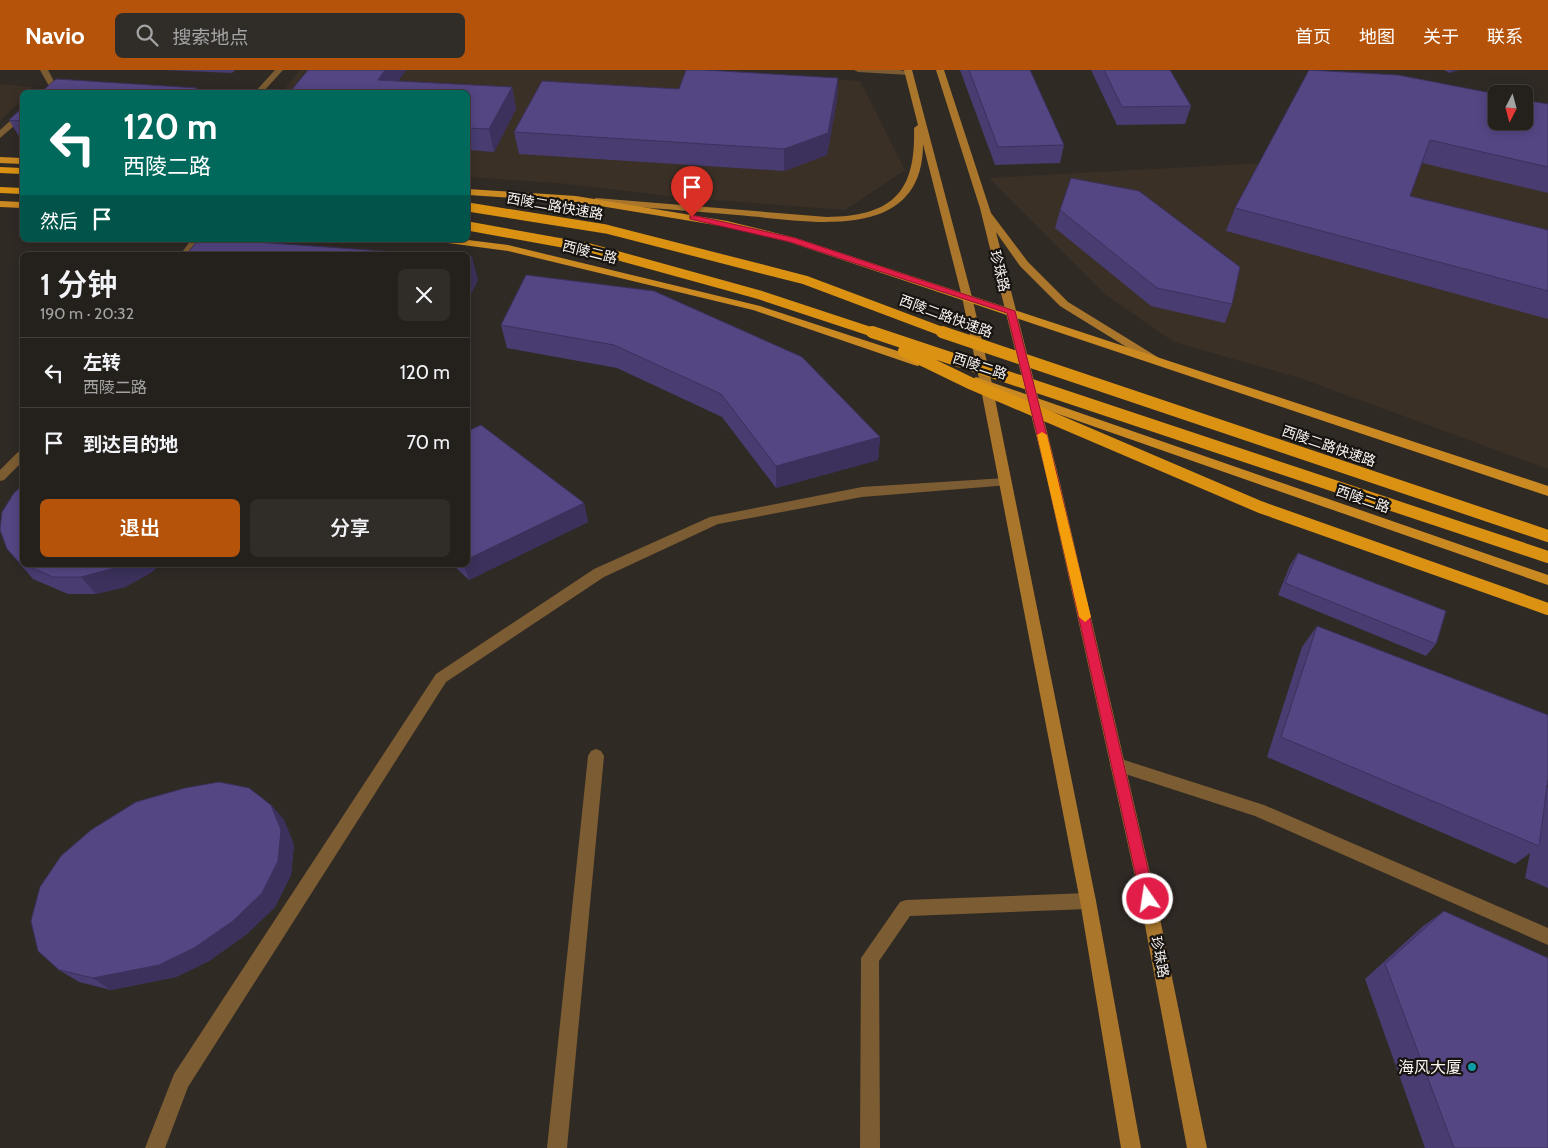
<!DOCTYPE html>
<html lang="zh">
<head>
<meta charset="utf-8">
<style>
	:root { --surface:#24201c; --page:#302d29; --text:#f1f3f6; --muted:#a3a3a3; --line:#413e3b; --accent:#b45309 }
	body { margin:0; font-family:Cabin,"Noto Sans SC",sans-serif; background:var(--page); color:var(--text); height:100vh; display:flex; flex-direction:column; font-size:19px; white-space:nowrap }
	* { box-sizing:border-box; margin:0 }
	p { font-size:16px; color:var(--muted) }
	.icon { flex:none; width:28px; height:28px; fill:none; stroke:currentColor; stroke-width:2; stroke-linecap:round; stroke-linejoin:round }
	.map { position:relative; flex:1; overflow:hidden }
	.drawer { position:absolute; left:20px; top:182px; width:450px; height:315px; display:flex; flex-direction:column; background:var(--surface); border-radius:8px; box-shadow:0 2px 12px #0003,0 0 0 1px var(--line) }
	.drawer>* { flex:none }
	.hud { position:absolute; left:20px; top:20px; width:450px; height:152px; border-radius:8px; box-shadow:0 2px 12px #0003,0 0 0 1px var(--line); background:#00695c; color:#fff; overflow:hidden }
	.needle { width:32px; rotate:186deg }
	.controls { position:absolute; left:1488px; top:15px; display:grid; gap:10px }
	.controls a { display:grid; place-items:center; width:45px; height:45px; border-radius:8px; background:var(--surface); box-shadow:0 2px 12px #0003,0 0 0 1px var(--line); font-size:25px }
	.pin { position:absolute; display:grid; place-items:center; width:42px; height:42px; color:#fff; margin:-51px -21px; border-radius:50% 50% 50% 0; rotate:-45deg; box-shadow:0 0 5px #0007 }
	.pin .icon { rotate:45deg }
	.me { position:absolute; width:55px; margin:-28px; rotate:347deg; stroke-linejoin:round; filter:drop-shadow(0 0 4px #0008) }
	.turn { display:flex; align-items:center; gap:18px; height:105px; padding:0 20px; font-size:22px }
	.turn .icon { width:65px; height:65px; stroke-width:2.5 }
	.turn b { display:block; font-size:35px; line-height:42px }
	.then { display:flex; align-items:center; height:48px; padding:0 20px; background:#0003; gap:10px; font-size:19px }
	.round { display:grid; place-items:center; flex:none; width:52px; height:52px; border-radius:8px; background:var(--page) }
	.summary { display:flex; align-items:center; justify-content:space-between; height:85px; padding:0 20px }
	h1 { font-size:30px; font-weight:600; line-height:38px }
	.cta { display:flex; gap:10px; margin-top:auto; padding:10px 20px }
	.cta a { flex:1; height:58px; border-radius:8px; background:var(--accent); color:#fff; font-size:20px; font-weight:600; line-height:58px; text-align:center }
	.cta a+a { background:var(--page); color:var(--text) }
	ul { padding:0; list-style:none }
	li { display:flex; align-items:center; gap:15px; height:70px; padding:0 20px; border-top:1px solid var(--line) }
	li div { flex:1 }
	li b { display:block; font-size:19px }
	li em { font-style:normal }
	header { display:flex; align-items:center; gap:30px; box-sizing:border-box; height:70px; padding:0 25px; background:var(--accent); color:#fff }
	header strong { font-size:24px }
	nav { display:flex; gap:28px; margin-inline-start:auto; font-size:18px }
	.search { width:350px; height:45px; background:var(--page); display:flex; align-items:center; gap:12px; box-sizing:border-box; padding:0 18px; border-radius:8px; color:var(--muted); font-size:19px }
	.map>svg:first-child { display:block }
	.built { fill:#3a3026 }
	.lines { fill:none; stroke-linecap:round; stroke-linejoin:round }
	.service { fill:#7c5c32; fill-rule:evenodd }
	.minor { fill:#7c5c32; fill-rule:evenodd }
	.secondary { fill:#a9762c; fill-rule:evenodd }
	.primary { fill:#cb8a21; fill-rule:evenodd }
	.trunk { fill:#db9212; fill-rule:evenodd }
	.trunk-bridge-far1 { stroke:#db9212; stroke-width:9 }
	.trunk-bridge { stroke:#db9212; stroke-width:12 }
	.wall { fill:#483c71 }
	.shaded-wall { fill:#3b315c }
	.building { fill:#544683; stroke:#3b315c }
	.route { fill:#e11d48; stroke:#92132f }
	.slow { fill:#f59e0b }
	.culture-dot { fill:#0f9aa8; stroke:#161311; stroke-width:2 }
	.labels { text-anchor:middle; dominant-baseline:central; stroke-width:4.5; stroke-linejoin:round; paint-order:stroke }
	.street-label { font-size:14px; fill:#f7f3f0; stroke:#161311 }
	.near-poi-label { font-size:16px; fill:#f7f3f0; stroke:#161311; text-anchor:end }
</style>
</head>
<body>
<header>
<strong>Navio</strong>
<div class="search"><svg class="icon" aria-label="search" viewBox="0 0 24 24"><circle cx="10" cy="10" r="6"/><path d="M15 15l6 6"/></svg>搜索地点</div>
<nav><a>首页</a><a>地图</a><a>关于</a><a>联系</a></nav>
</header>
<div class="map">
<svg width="1548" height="1078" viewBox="0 0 1548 1078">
	<rect width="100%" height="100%" fill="#302a25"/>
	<path class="built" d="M300,0h396l164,11 45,89 -60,40 -158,-12 -130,-15 -89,-6v-85h-186z
		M0,14l33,3 -5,5h-6v7l-22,22z
		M1496,51l52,8v340l-248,-91 -126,-36 -68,-47 -117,-117 273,-15z"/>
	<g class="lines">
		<path class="service" d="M596,679l5,2 3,5 -37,392h-20l41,-392 3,-5z
			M1118,688l146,47 284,123v17l-293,-129 -142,-46 -3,-5 3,-5z
			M1088,823l6,2 2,6 -2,6 -6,2 -178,7 -31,45 1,187h-20l1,-190 39,-56 6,-2z"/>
		<path class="minor" d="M40,0h8l9,17 -5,5h-9l6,-6z
			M275,0h8l-20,22h-8z
			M854,0h46l13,3 -4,2 -51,-3z
			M19,43h3v6l-22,19v-8z
			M191,170h10l-11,15h-10z
			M22,381v11l-18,18 -4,1v-11l18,-18z
			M1005,408l6,4 -2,3 -147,12 -144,27 -114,53 -158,105 -258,405 -23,61h-20l29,-74 262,-400 158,-105 116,-52 152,-30z"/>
		<path class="secondary" d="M904,0h8l60,227 20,87 104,517 45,247h-20l-41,-247 -100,-517 -18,-87 -39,-153c0,103 -120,76 -186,71 -47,-4 -94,-8 -141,-11l-5,-3 5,-3 231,19c65,-1 89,-24 87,-89l4,-3z
			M936,0h8l47,143 37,49 40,40 96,59 -2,3h-8l-94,-58 -40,-40 -24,-34 63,247 97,420 51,249h-20l-47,-249 -93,-420 -67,-271z"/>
		<path class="primary" d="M0,87l22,1v6l-22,-1z
			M468,119l108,7 151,25 69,17 752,248v10l-759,-254 -62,-15 -151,-25 -108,-7z
			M0,131l22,1v6l-22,-1z
			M443,170h25l40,5 252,61 162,53 2,3 -6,4 -4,-1 -161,-55 -245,-59 -60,-8z
			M976,307l572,198v10l-576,-201 -2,-3z"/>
		<path class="trunk" d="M0,97l22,1v6l-22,-1z
			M0,117l22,1v6l-22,-1z"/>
		<path class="trunk-bridge-far1" d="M468,137l138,22 199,51 141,53
			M468,156l122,22 170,47 115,38"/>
		<path class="trunk-bridge" d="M872,262l676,225
			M942,262l606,204
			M904,281l68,33 288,123 288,102"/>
	</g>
	<path class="wall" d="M162,0h73l-3,3z
		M308,0h98l-8,11 114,6 4,22 -22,43 -26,-2v-58z
		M960,0h70l34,75 -4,18 -65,2z
		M1091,0h79l21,36 -6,18 -68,1z
		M1309,0l239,34v89l-126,-30 -12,33 138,34v89l-322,-88 9,-23z
		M1444,0h15l-9,3z
		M838,8l-1,22 -10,55 -43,16 -265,-17 -5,-22 165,-43z
		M22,38v30h-2l-11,-18z
		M1060,140l172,94 -7,19 -74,-17 -96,-78z
		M526,205l354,162 -2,23 -102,28 -54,-71 -105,-49 -110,-20 -6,-23z
		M22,416v79h137l-7,7 -27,15 -29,7h-28l-35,-15 -26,-30z
		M584,433l4,19 -119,58 -16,-15h15z
		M1298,483l138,91 -10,12 -148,-61 12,-30z
		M1317,556l230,162 1,-1v101l-23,-10 5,-25 -15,11 -248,-107 35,-110z
		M271,735l13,15 10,25 -3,30 -16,32 -28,27 -38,27 -33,16 -65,13 -32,-8 -20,-12z
		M1444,841l104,237h-123l-60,-169 57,-52z"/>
	<path class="shaded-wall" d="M385,0h21l-15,22 -13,-12z
		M1452,0h7l-9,3z
		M838,8l-1,22 -10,55 -43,16v-22z
		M512,17l4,22 -22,43 -5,-23z
		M197,18l2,4h-6z
		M472,187l6,23 -10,21v-36z
		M880,367l-2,23 -102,28v-22z
		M584,433l4,19 -119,58 -5,-15h4v-6z
		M119,495h40l-7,7 -27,15 -29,7 -15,-17z
		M271,735l13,15 10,25 -3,30 -16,32 -28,27 -38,27 -33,16 -65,13 -18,-12z"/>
	<path class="building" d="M308,0h77l-7,10 134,7 -23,42 -21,-1v-36h-178z
		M686,0h19l133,8 -10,55 -44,16 -270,-17 28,-51 137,8z
		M969,0h61l34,75 -66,2z
		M1104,0h66l21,36 -69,1z
		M1309,0l89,5 98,19v27h28v-21l24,4v63l-118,-27 -20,56 138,34v61l-313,-83z
		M56,9l141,9 -4,4h-152z
		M22,38v13l-13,-1z
		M1071,108l68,13 101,76 -8,37 -75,-16 -97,-78z
		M198,170h30l210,15h-252z
		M468,187h4l-4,8z
		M526,205l128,16 148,66 78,80 -104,29 -55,-72 -107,-49 -113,-20z
		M481,355l103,78 -116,56v-128z
		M22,416v77l-4,-2 -11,-12 -7,-19 2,-18 12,-19z
		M1298,483l148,58 -10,33 -151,-61z
		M26,495h93l-8,4 -30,8h-28z
		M1317,556l231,89v64l-9,67 -258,-109z
		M219,712l30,6 22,17 10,25 -3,31 -16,32 -29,28 -39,27 -35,17 -66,13 -34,-8 -21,-19 -7,-30 9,-34 21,-31 30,-26 45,-28 49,-14z
		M1444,841l104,47v190h-94l-69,-184z"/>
	<path class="route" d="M692,145l103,23 220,73 43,168 97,420 -2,4 -5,2 -5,-2 -2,-4 -93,-420 -41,-166 -217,-71 -100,-23v-3z"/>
	<path class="slow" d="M1042,362l5,3 44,182 -6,5 -6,-5 -42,-182z"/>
	<circle class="culture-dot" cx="1472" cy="997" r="5"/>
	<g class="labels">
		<g class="street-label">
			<text transform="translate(555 136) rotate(10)">西陵二路快速路</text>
			<text transform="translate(590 182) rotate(14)">西陵二路</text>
			<text transform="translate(1000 201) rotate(76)">珍珠路</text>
			<text transform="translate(946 246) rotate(20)">西陵二路快速路</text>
			<text transform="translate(980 296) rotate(18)">西陵二路</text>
			<text transform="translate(1329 376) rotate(19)">西陵二路快速路</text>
			<text transform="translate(1363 429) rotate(19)">西陵二路</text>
			<text transform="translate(1160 887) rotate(79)">珍珠路</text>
		</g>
		<g class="near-poi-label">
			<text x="1462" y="997">海风大厦</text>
		</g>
	</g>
</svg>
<div class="controls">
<a><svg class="needle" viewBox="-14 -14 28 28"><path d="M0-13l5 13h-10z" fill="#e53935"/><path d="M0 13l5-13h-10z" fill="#a3a3a3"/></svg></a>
</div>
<div class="pin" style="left:692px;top:147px;background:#d93025"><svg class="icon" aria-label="arrive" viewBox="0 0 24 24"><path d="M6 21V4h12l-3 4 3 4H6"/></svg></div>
<svg class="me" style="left:1148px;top:829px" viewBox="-20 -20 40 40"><circle r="17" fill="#e11d48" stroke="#fff" stroke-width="3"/><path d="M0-11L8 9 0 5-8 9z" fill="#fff"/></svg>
<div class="hud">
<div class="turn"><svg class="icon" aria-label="left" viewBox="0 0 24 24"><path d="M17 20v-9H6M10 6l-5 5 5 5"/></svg><div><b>120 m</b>西陵二路</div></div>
<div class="then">然后<svg class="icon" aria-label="arrive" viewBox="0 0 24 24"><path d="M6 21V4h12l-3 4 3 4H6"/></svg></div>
</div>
<section class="drawer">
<div class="summary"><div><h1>1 分钟</h1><p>190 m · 20:32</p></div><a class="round"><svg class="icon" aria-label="close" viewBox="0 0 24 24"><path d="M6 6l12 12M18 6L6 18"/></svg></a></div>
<ul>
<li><svg class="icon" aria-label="left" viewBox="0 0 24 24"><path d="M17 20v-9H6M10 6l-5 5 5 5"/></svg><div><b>左转</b><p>西陵二路</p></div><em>120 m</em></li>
<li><svg class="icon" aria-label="arrive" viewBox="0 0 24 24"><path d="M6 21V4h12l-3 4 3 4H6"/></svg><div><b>到达目的地</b></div><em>70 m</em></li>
</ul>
<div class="cta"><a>退出</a><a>分享</a></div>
</section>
</div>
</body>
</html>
